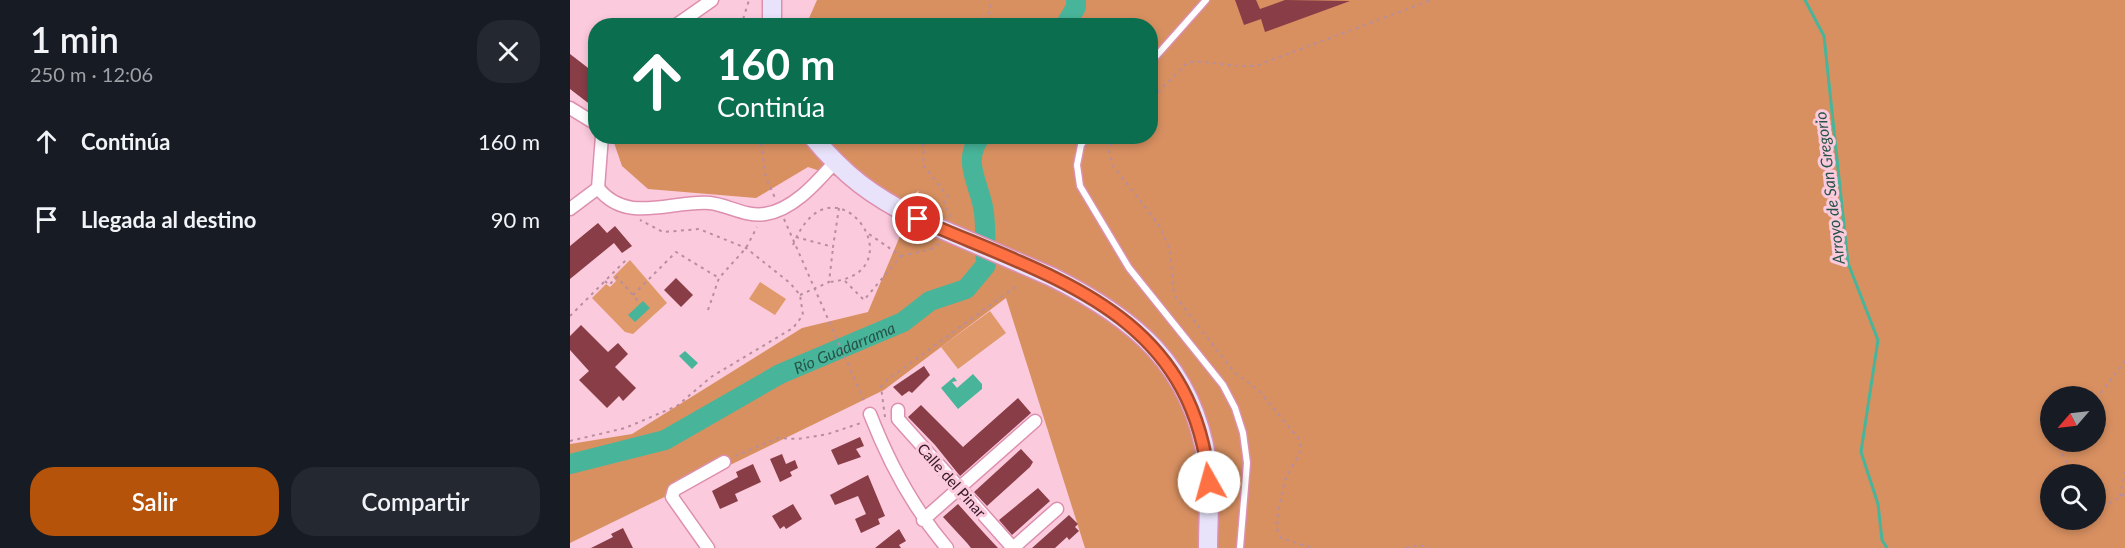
<!DOCTYPE html>
<html lang="es">
<head>
<meta charset="utf-8">
<style>
	:root { --surface:#171b24; --page:#242831; --text:#f1f3f6; --muted:#9ea1a6; --accent:#b45309 }
	body { margin:0; font-family:Lato,sans-serif; background:var(--page); color:var(--text); height:100vh; display:flex; flex-direction:column; font-size:22px; white-space:nowrap }
	* { box-sizing:border-box; margin:0 }
	p { font-size:20px; color:var(--muted) }
	.icon { flex:none; width:33px; height:33px; fill:none; stroke:currentColor; stroke-width:2; stroke-linecap:round; stroke-linejoin:round }
	.map { position:relative; flex:1; overflow:hidden }
	.details { display:flex; flex-direction:column; background:var(--surface); width:570px }
	.details>* { flex:none }
	.banner { position:absolute; left:18px; top:18px; width:570px; height:126px; border-radius:24px; box-shadow:0 3px 9px #0003; background:#0b6e4f; color:#fff; overflow:hidden }
	.needle { width:39px; rotate:242deg }
	.buttons { position:absolute; left:1470px; top:386px; display:grid; gap:12px }
	.buttons a { display:grid; place-items:center; width:66px; height:66px; border-radius:50%; background:var(--surface); box-shadow:0 3px 9px #0003; font-size:30px }
	.pin { position:absolute; display:grid; place-items:center; width:51px; height:51px; color:#fff; margin:-26px; border:3px solid #fff; border-radius:50%; box-shadow:0 2px 6px #0007 }
	.me { position:absolute; width:66px; margin:-33px; rotate:353deg; stroke-linejoin:round; filter:drop-shadow(0 0 4px #0008) }
	.turn { display:flex; align-items:center; gap:21px; height:126px; padding:0 30px; font-size:27px }
	.turn .icon { width:78px; height:78px; stroke-width:2.5 }
	.turn b { display:block; font-size:42px; line-height:51px }
	.round { display:grid; place-items:center; flex:none; width:63px; height:63px; border-radius:24px; background:var(--page) }
	.head { display:flex; align-items:center; justify-content:space-between; height:102px; padding:0 30px }
	h1 { font-size:36px; font-weight:600; line-height:45px }
	.button { display:flex; gap:12px; margin-top:auto; padding:12px 30px }
	.button a { flex:1; height:69px; border-radius:24px; background:var(--accent); color:#fff; font-size:24px; font-weight:600; line-height:69px; text-align:center }
	.button a+a { background:var(--page); color:var(--text) }
	ul { padding:0; list-style:none }
	li { display:flex; align-items:center; gap:18px; height:78px; padding:0 30px }
	li div { flex:1 }
	li b { display:block; font-size:22px }
	li em { font-style:normal }
	main { display:flex; flex:1; min-height:0 }
	.map>svg:first-child { display:block }
	.green { fill:#df996b }
	.forest { fill:#d89061; fill-rule:evenodd }
	.water { fill:#48b59a }
	.lines { fill:none; stroke-linecap:round; stroke-linejoin:round }
	.stream { stroke:#48b59a; stroke-width:3 }
	.river { stroke:#48b59a; stroke-width:20 }
	.building { fill:#883d47 }
	.lane-casing { stroke:#dd8faf; stroke-width:9 }
	.street-casing { stroke:#dd8faf; stroke-width:15 }
	.secondary-casing { stroke:#dd8faf; stroke-width:21 }
	.path { stroke:#b88d9e; stroke-width:2; stroke-dasharray:3 4.5; stroke-linecap:butt }
	.lane { stroke:#fff; stroke-width:6 }
	.street { stroke:#fff; stroke-width:12 }
	.secondary { stroke:#e8e3fa; stroke-width:18 }
	.secondary-bridge-casing { stroke:#dd8faf; stroke-width:21; stroke-linecap:butt }
	.secondary-bridge { stroke:#e8e3fa; stroke-width:18 }
	.route-casing { stroke:#a6492c; stroke-width:15 }
	.route { stroke:#ff7043; stroke-width:10 }
	.labels { text-anchor:middle; dominant-baseline:central; stroke-width:6; stroke-linejoin:round; paint-order:stroke }
	.street-label { font-size:15px; fill:#371926; stroke:#fccadd }
	.water-label { font-size:16px; font-style:italic; fill:#265448; stroke:#fccadd }
</style>
</head>
<body>
<main>
<section class="details">
<div class="head"><div><h1>1 min</h1><p>250 m · 12:06</p></div><a class="round"><svg class="icon" aria-label="close" viewBox="0 0 24 24"><path d="M6 6l12 12M18 6L6 18"/></svg></a></div>
<ul>
<li><svg class="icon" aria-label="ahead" viewBox="0 0 24 24"><path d="M12 20V5M6 11l6-6 6 6"/></svg><div><b>Continúa</b></div><em>160 m</em></li>
<li><svg class="icon" aria-label="arrive" viewBox="0 0 24 24"><path d="M6 21V4h12l-3 4 3 4H6"/></svg><div><b>Llegada al destino</b></div><em>90 m</em></li>
</ul>
<div class="button"><a>Salir</a><a>Compartir</a></div>
</section>
<div class="map">
<svg width="1555" height="548" viewBox="0 0 1555 548">
	<rect width="100%" height="100%" fill="#fccadd"/>
	<path class="green" d="M60,260l37,43 -34,31 -8,-2 -33,-34 14,-14 4,3 6,-6 -3,-4z
		M190,282l26,17 -11,16 -26,-16z
		M420,311l16,22 -48,36 -17,-22z"/>
	<path class="forest" d="M247,0h1308v548h-1040l-79,-250 -122,92 -314,153v-99l62,-10 170,-106 66,-16 51,-121 -15,8 -96,-32 -52,31 -108,-9 -26,-23 -10,-29 538,-1v-110l-344,-1zM1480,396h46v45h-46zM1480,474h46v45h-46z"/>
	<path class="water" d="M73,301l7,7 -15,14 -7,-7z
		M115,351l13,12 -6,6 -13,-13z
		M403,374l9,10v5l-24,20 -17,-21 13,-11 3,4 -5,1 5,6z"/>
	<g class="lines">
		<path class="stream" d="M1235,0l19,36 24,227 30,77 -17,112 17,52 4,36 5,8"/>
		<g class="river">
			<path d="M495,26l11,-19v-7"/>
			<path id="s1" d="M0,464l95,-24 115,-66 123,-52 27,-21 36,-12 20,-24c-1,-17 0,-35 -2,-52 -3,-28 -24,-51 -3,-77"/>
		</g>
	</g>
	<path class="building" d="M665,0h21l4,9 25,-9 65,1 -85,31 -4,-13 -17,6z
		M0,54l26,20v35l-26,-20z
		M28,223l9,10 8,-7 17,20 -10,7 -8,-10 -44,36v-33z
		M106,278l17,17 -12,12 -17,-17z
		M11,325l27,27 10,-9 10,11 -13,13 21,21 -13,13 -4,-5 -12,12 -28,-28 10,-9 -19,-21v-14z
		M354,366l6,9 -18,18 -3,-2 -7,5 -9,-9z
		M448,398l13,15 -71,63 -25,-31 -27,-28 13,-12 42,42z
		M290,437l4,9 -8,3 5,8 -23,8 -7,-15z
		M451,449l12,13 -3,5 -43,39 -13,-14z
		M212,454l4,10 9,-4 3,8 -8,4 2,4 -12,6 -10,-23z
		M183,464l8,18 -26,12 3,7 -18,8 -8,-18 26,-14 -2,-5z
		M298,475l17,41 -7,3 2,5 -19,9 -6,-14 11,-5 -8,-18 -23,9 -5,-10z
		M468,488l12,13 -38,34 -13,-15z
		M223,504l9,15 -16,10 -2,-3 -4,3 -8,-13z
		M388,504l26,29 14,15h-27l-4,-5 -24,-26z
		M499,515l9,9 -3,3 4,4 -10,9 -2,-3 -12,11h-23z
		M53,528l10,20h-42l22,-11 -2,-3z
		M329,529l7,12 -7,4 2,3h-26z"/>
	<g class="lines">
		<defs>
			<path id="lane" d="M580,63l56,-63
				M517,136l-6,9 -4,20 3,21 49,82 94,117 12,23 8,25 4,30 -7,85"/>
			<path id="street" d="M105,26l37,-26
				M0,108l26,16
				M32,136l-4,52c29,37 73,12 112,15 18,2 36,14 55,11 28,-4 51,-31 69,-51
				M0,209l28,-21
				M328,410v9l115,129 44,-39
				M300,414c19,49 43,94 77,134
				M353,520l112,-99
				M138,548l-36,-51 2,-7 50,-28"/>
			<path id="secondary" d="M202,0v26
				M242,136c33,40 60,60 106,83
				M482,277c82,41 140,88 155,184 4,29 1,58 1,87"/>
		</defs>
		<use href="#lane" class="lane-casing"/>
		<use href="#street" class="street-casing"/>
		<use href="#secondary" class="secondary-casing"/>
		<path class="path" d="M171,26l8,-26
			M409,26l12,-16 -2,-10
			M580,105l8,-13 30,-30c24,-2 46,7 70,3l173,-65
			M190,136l6,42 10,22
			M351,136l3,13 -1,16 25,32 -4,5 7,16
			M544,136l-5,15 4,15 46,59 11,25 4,45 60,77 24,18 41,49 2,11 -16,30 -7,33 -1,16 4,9 32,10
			M214,219l81,184
			M226,237l37,10 6,-39
			M223,245c40,-99 129,29 36,37
			M331,256l28,-6 12,-7
			M35,281l4,4 8,-8 22,25
			M275,281l19,19 37,-44 -32,-22
			M63,295l43,-43 43,26
			M230,295l29,-13 4,-34
			M138,310l11,-32 27,-30 11,-21
			M0,316l56,-56
			M1526,399l29,-38
			M315,417l-4,-30 6,-7 131,-95
			M1480,421v8
			M0,441l55,-13 52,-22 34,-29 82,-49 10,-13 -3,-20 -10,-12 -44,-35 -47,-19 -36,3 -23,-12
			M1484,441l20,33
			M165,456l43,-18 20,1 30,-5 33,-11
			M1550,496l5,-24
			M1526,511l29,-17
			M836,548l13,-3 10,3"/>
		<use href="#lane" class="lane"/>
		<use href="#street" class="street"/>
		<use href="#secondary" class="secondary"/>
		<defs>
			<path id="secondary-bridge" d="M348,219l134,58"/>
		</defs>
		<use href="#secondary-bridge" class="secondary-bridge-casing"/>
		<use href="#secondary-bridge" class="secondary-bridge"/>
	</g>
	<g class="lines">
		<defs>
			<path id="route" d="M348,219c134,59 274,92 291,263"/>
		</defs>
		<use href="#route" class="route-casing"/>
		<use href="#route" class="route"/>
	</g>
	<g class="labels">
		<g class="street-label">
			<text transform="translate(382 480) rotate(48)">Calle del Pinar</text>
		</g>
		<g class="water-label">
			<text transform="translate(1259 188) rotate(-97)">Arroyo de San Gregorio</text>
			<text stroke="none"><textPath href="#s1" startOffset="300">Río Guadarrama</textPath></text>
		</g>
	</g>
</svg>
<div class="buttons">
<a><svg class="needle" viewBox="-14 -14 28 28"><path d="M0-13l5 13h-10z" fill="#e53935"/><path d="M0 13l5-13h-10z" fill="#9ea1a6"/></svg></a>
<a><svg class="icon" aria-label="search" viewBox="0 0 24 24"><circle cx="10" cy="10" r="6"/><path d="M15 15l6 6"/></svg></a>
</div>
<div class="pin" style="left:348px;top:219px;background:#d93025"><svg class="icon" aria-label="arrive" viewBox="0 0 24 24"><path d="M6 21V4h12l-3 4 3 4H6"/></svg></div>
<svg class="me" style="left:639px;top:482px" viewBox="-20 -20 40 40"><circle r="19" fill="#fff"/><path d="M0-13L10 11 0 6-10 11z" fill="#ff7043"/></svg>
<div class="banner">
<div class="turn"><svg class="icon" aria-label="ahead" viewBox="0 0 24 24"><path d="M12 20V5M6 11l6-6 6 6"/></svg><div><b>160 m</b>Continúa</div></div>
</div>
</div>
</main>
</body>
</html>
